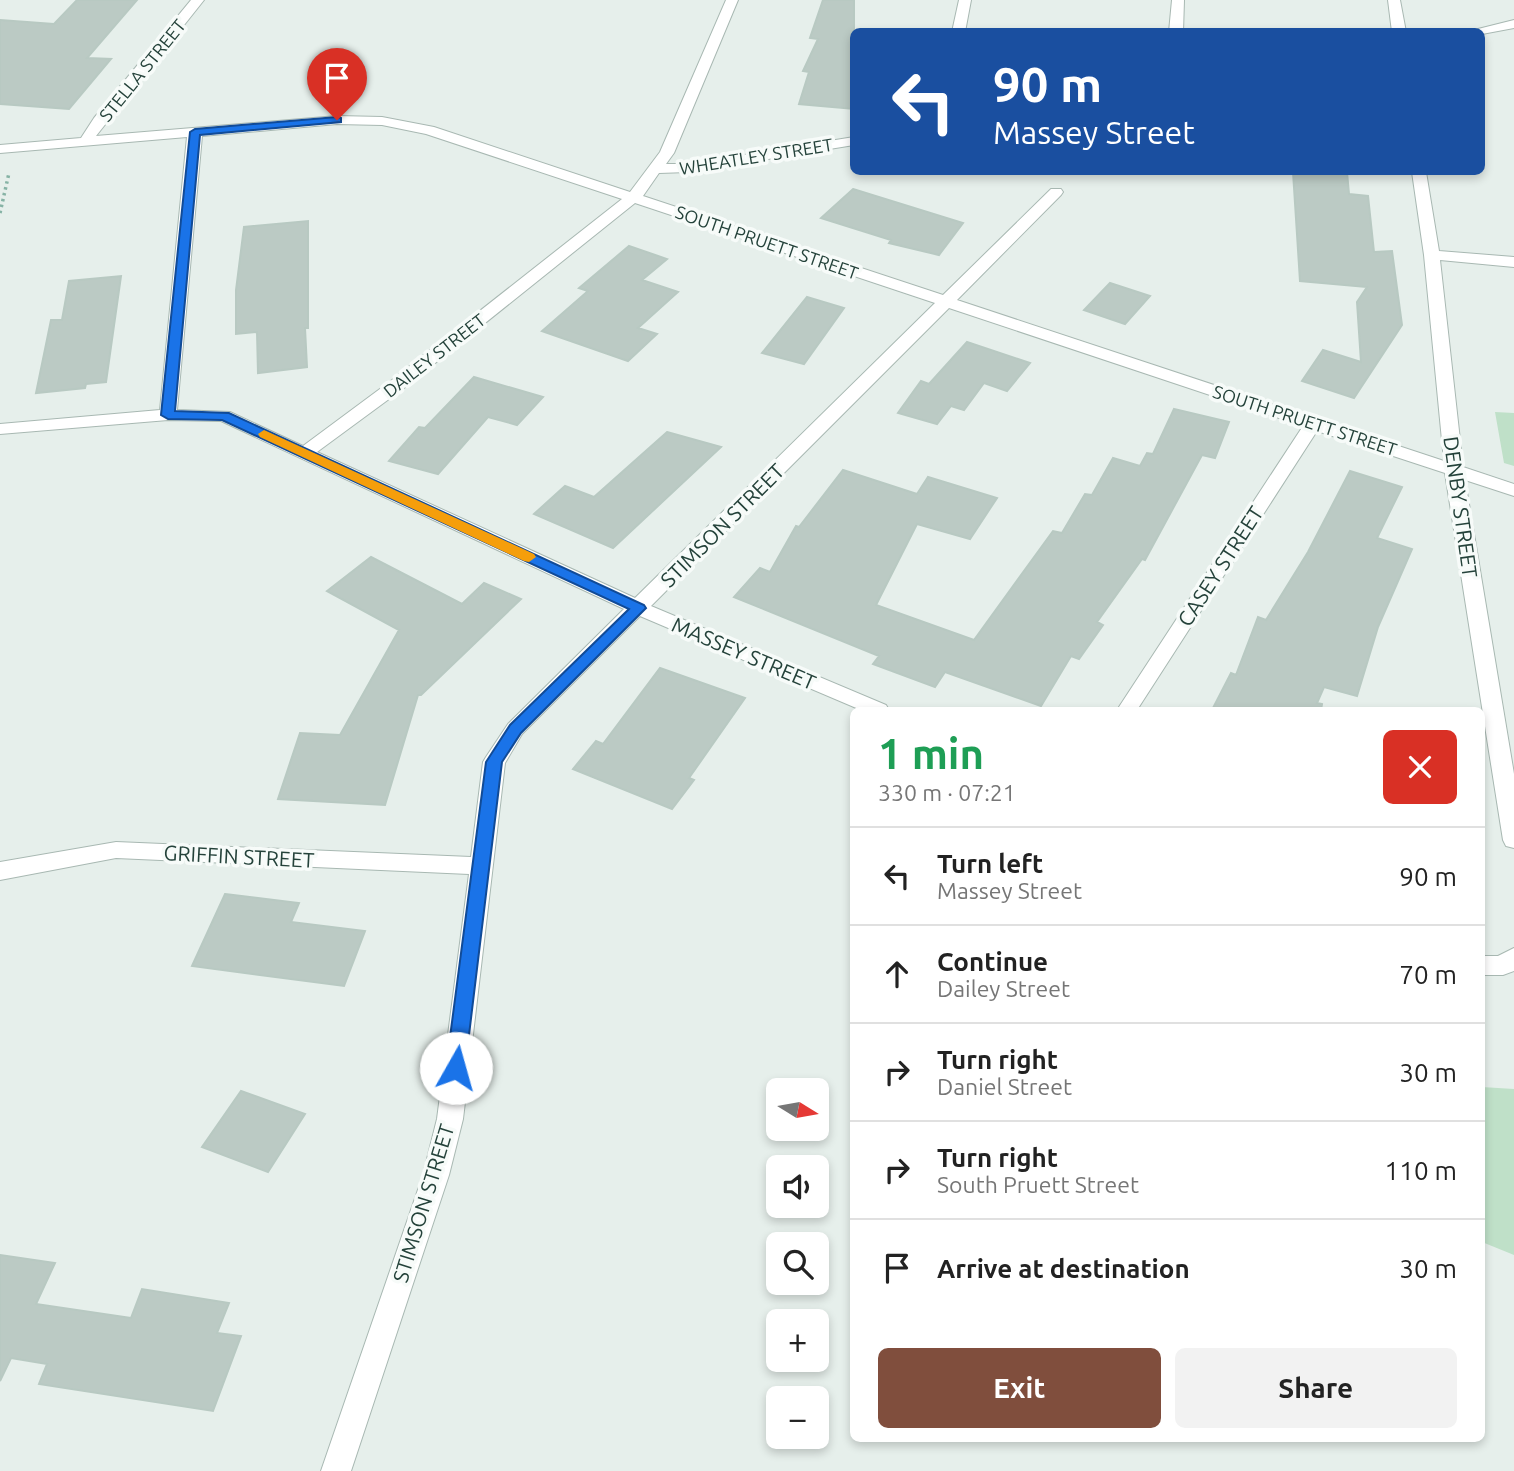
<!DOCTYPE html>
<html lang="en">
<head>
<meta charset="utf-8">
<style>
	:root { --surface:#fff; --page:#f2f2f2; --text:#222; --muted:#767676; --line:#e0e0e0; --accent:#804e3d }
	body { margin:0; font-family:Ubuntu,sans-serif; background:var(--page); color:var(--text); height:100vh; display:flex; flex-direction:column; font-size:26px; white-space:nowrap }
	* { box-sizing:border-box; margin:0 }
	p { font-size:23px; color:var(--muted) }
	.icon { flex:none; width:38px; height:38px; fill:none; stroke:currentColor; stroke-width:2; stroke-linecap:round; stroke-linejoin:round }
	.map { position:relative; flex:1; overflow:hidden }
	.panel { position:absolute; left:850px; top:707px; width:635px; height:735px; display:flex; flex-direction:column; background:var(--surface); border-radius:10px; box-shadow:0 4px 10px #0003 }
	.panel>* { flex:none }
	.hud { position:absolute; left:850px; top:28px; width:635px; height:147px; border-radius:10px; box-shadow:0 4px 10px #0003; background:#1a4fa0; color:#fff; overflow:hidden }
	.needle { width:46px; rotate:101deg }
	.buttons { position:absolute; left:766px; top:1078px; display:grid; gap:14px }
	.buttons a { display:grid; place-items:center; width:63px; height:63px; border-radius:10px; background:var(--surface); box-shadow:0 4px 10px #0003; font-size:35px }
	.pin { position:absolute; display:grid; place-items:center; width:60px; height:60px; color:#fff; margin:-72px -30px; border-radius:50% 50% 50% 0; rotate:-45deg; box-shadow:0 0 7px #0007 }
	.pin .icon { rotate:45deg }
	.me { position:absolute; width:77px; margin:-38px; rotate:7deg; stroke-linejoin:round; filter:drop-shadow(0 0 5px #0008) }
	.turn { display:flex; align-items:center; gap:24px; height:147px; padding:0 28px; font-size:32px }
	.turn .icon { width:91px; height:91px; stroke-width:2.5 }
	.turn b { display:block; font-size:49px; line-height:60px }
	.round { display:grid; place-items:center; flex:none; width:74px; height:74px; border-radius:10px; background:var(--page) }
	.overview { display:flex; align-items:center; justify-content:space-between; height:119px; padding:0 28px }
	h1 { font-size:42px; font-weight:600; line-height:52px; color:#1e9e55 }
	.action { display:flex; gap:14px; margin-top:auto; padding:14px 28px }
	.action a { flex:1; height:80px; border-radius:10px; background:var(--accent); color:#fff; font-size:28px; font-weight:600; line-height:80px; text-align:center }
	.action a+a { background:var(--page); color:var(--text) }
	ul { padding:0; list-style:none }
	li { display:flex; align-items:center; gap:21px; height:98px; padding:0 28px; border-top:2px solid var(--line) }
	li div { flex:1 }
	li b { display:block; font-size:26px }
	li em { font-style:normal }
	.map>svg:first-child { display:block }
	.green { fill:#bfe0c8 }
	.building { fill:#bbcac4; stroke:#b8c9c2; stroke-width:2 }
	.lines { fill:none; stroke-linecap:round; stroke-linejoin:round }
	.minor-casing { stroke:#a8b8b2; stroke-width:2 }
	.path { stroke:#86b3a5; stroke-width:3.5; stroke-dasharray:2.5 3.5; stroke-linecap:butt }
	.minor { fill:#fff; fill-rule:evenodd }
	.route { fill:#1a73e8; stroke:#114b97; stroke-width:2 }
	.slow { fill:#f59e0b }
	.labels { text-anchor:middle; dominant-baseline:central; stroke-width:7; stroke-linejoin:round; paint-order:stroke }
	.far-street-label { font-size:18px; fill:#24423a; stroke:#f7fbf9 }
	.street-label { font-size:21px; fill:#24423a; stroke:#f7fbf9 }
</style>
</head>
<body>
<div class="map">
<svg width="1514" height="1471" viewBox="0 0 1514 1471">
	<rect width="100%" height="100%" fill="#e6efeb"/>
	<path class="green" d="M1495,412l19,1v53l-10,-3z
		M1482,1087l32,2v166l-32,-13z"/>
	<path class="building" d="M77,0h60l-50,58 24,1 -42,50 -69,-5v-84l54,4z
		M823,0h31v109l-55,-5 10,-32 -6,-1 15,-32 -8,-1z
		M1293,172h54l2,22 19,2 6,56 18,-1 10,74 -48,73 -52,-17 21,-31 38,12 -4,-60 10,-15 -67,-6z
		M853,189l110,34 -24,32 -50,-12 2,-3 -70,-22z
		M308,221v107h-3l2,39 -49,6 -1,-41 -21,2v-44l8,-63z
		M629,246l38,13 -25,21 36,12 -40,36 19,6 -29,27 -86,-30 46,-40 -9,-3z
		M121,276l-15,106 -20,2 -1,4 -49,5 15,-73h11l7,-39z
		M1110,283l40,13 -25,28 -41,-14z
		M807,297l37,11 -40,56 -42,-11z
		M967,342l63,21 -23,28 -23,-8 -20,27 -13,-4 -14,18 -39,-11 23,-32 8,3z
		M474,377l69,20 -26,28 -29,-8 -50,57 -49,-13 30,-34 6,1z
		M1174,409l55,13 -14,36 -13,-3 -57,105 -3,-1 -45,63 6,3 -24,34 -8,-3 -30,50 -96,-34 -10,15 -62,-23 6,-8 -145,-59 26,-29 10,4 26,-46 3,1 44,-57 74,24 11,-17 69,21 -27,41 -53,-15 -41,81 98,35 79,-109 9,2 23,-39 7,1 21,-37 27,8 7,-13 6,1z
		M667,432l54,15 -108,101 -79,-34 31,-28 29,11z
		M1350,471l52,16 -25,51 35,11 -34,78 -21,69 -33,-9 -7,16 5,1 -1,6h-109l19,-37 5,2 22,-58 8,3 42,-68z
		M371,557l91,47 22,-21 37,16 -100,96h-3l-33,110 -107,-6 22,-66 40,2 59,-105 -72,-39z
		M660,668l85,30 -56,80 5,2 -22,29 -99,-40 23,-28 7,3z
		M225,894l74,9 -8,19 74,9 -21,55 -152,-20z
		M241,1091l64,23 -37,58 -66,-25z
		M0,1255l55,8 -19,41 95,14 11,-29 87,14 -12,30 24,3 -28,75 -174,-27 8,-20 -36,-6 -11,23z"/>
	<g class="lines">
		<defs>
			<path id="minor" d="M191,0h13l-108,136 241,-20 45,1 52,10 196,65 30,-40 66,-152h12l-64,153 -8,11h22l166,-27v8l-166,27 -29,1 -16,23 300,99 108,-106h10l2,3 -2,3 -104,105 487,161 -20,-206 -12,-83h14l13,79 75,6v10l-74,-7 23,207 51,17v12l-49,-16 49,294v74l-8,-2 -3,-6 -58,-367 -128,-42 -180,279h-20l186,-284 -354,-118 -298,298 235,99 3,5h-28l-221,-94 -118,118 -17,29 -42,356 -14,56 -98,296h-30l102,-296 14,-56 32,-245 -353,-16 -116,22v-18l116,-20 355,15 12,-95 3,-5 22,-33 116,-115 -403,-188 -53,-1 -168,14v-10l160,-14 27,-273 -187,16v-8l81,-7 13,-20zM337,124l45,1 44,9 196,65 -230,181 -89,66 -73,-34 -53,-2 25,-274zM635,203l300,100 -300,295 -318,-146 87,-64z
				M959,0h12l-6,32h-13z
				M1172,0h12l-1,32h-14z
				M1388,0h12l6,32h-14z
				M1514,20v8l-32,6v-2h-16z
				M1514,948v23l-11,4h-21v-19h16z"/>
		</defs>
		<use href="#minor" class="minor-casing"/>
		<path class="path" d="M0,213l9,-40"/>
		<use href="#minor" class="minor"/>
	</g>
	<path class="route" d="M337,117l4,1v4l-141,13 -25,276 54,2 415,192 2,3 -125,125 -19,29 -37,306 -3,6 -6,2 -7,-2 -3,-6 40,-306 24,-37 119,-116 -407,-189 -54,-1 -7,-4 29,-283 5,-3z"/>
	<path class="slow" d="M264,430l270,124 2,3 -7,5 -5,-1 -264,-124 -2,-3z"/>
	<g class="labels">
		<g class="far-street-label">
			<text transform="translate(142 70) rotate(-51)">STELLA STREET</text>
			<text transform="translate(756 156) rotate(-9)">WHEATLEY STREET</text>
			<text transform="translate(767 242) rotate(19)">SOUTH PRUETT STREET</text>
			<text transform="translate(434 355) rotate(-38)">DAILEY STREET</text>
			<text transform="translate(1305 420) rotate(18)">SOUTH PRUETT STREET</text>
		</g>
		<g class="street-label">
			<text transform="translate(1461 507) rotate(82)">DENBY STREET</text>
			<text transform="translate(722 525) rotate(-45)">STIMSON STREET</text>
			<text transform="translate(1220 566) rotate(-57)">CASEY STREET</text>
			<text transform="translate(744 653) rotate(23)">MASSEY STREET</text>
			<text transform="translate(239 856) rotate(3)">GRIFFIN STREET</text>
			<text transform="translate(423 1203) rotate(-73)">STIMSON STREET</text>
		</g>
	</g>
</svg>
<div class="buttons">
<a><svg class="needle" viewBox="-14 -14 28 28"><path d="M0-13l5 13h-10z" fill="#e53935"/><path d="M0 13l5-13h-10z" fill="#767676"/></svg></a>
<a><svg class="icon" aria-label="sound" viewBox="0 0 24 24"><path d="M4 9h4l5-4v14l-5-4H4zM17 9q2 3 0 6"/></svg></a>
<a><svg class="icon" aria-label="search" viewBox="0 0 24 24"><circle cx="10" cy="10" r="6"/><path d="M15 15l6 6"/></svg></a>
<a>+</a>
<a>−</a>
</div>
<div class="pin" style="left:337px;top:120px;background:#d93025"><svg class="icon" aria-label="arrive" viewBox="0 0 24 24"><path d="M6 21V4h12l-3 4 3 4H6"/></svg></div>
<svg class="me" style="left:456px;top:1068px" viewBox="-20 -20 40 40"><circle r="19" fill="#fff"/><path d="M0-13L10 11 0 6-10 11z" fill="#1a73e8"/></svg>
<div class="hud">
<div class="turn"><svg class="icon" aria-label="left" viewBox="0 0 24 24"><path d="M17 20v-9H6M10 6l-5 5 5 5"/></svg><div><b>90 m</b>Massey Street</div></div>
</div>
<section class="panel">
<div class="overview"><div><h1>1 min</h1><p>330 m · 07:21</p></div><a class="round" style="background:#d93025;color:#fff"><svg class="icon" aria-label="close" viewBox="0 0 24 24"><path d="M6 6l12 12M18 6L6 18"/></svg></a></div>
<ul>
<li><svg class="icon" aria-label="left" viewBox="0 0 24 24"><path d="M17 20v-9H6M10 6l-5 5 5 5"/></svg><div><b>Turn left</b><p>Massey Street</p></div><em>90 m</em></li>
<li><svg class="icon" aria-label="ahead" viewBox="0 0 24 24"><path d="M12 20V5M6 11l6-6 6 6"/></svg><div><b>Continue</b><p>Dailey Street</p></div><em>70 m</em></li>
<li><svg class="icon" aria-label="right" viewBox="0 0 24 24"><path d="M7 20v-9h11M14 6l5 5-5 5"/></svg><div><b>Turn right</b><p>Daniel Street</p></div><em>30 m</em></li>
<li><svg class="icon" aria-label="right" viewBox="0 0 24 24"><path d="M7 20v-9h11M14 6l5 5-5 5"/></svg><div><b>Turn right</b><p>South Pruett Street</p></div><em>110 m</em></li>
<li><svg class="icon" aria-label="arrive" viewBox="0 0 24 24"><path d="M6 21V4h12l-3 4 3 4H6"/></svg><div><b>Arrive at destination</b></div><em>30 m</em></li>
</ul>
<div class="action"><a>Exit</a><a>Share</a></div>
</section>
</div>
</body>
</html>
